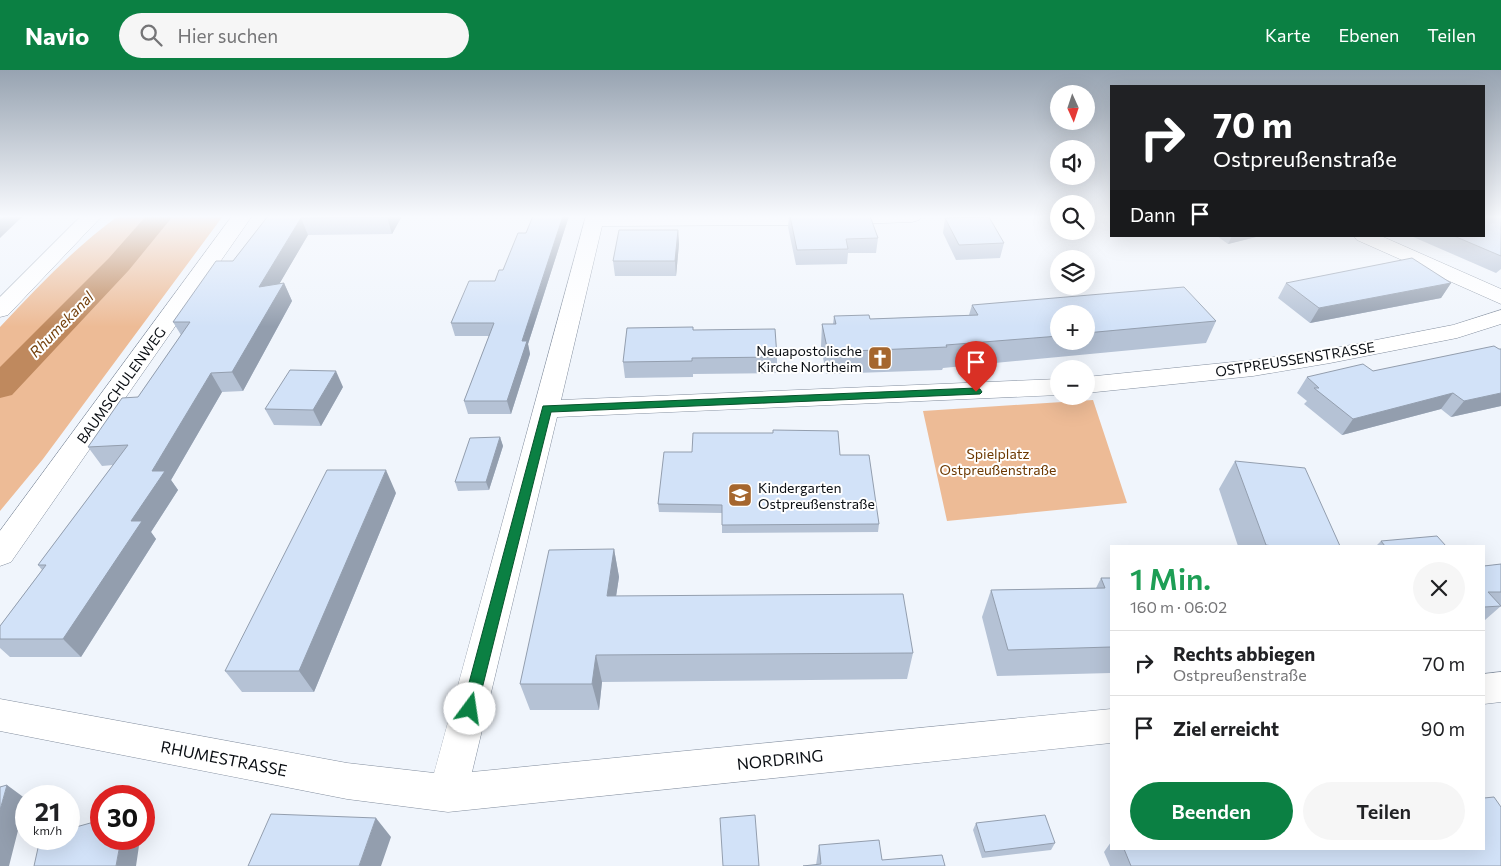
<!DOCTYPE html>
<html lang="de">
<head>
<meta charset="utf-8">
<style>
	:root { --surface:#fff; --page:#f6f6f6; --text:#202124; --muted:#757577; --line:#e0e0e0; --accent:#0b8043 }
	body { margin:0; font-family:Commissioner,sans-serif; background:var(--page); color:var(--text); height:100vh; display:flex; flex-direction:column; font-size:19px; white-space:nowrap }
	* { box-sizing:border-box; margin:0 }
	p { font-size:16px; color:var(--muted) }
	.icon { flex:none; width:28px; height:28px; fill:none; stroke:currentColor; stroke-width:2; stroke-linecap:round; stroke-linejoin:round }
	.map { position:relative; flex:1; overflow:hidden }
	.drawer { position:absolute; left:1110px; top:475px; width:375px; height:305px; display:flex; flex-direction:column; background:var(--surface); border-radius:0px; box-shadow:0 5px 20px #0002 }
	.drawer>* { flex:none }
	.hud { position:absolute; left:1110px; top:15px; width:375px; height:152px; border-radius:0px; box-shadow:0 5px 20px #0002; background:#202124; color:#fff; overflow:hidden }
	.needle { width:32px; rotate:177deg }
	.fabs { position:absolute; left:1050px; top:15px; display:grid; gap:10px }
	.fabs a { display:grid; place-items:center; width:45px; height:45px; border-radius:50%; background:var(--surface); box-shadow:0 5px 20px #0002; font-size:25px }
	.speed { position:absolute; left:15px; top:715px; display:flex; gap:10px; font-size:25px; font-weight:700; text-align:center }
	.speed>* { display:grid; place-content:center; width:65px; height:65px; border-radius:50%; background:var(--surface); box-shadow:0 5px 20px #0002; line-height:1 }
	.speed small { font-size:12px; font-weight:400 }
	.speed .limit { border:8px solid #d22; background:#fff; color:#111 }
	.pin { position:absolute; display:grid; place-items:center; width:42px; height:42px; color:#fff; margin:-51px -21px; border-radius:50% 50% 50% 0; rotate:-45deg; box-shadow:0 0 5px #0007 }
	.pin .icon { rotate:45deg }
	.me { position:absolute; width:55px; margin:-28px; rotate:14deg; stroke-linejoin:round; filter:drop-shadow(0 0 4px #0008) }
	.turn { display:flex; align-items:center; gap:18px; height:105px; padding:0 20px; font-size:22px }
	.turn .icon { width:65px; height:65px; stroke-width:2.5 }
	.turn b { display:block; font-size:35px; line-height:42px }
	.then { display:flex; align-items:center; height:48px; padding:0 20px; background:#0003; gap:10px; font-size:19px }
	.round { display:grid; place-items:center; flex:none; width:52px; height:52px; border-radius:26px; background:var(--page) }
	.overview { display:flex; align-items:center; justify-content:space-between; height:85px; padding:0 20px }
	h1 { font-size:30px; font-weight:600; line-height:38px; color:#1e9e55 }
	.action { display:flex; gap:10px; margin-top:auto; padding:10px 20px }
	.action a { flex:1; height:58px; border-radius:30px; background:var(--accent); color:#fff; font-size:20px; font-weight:600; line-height:58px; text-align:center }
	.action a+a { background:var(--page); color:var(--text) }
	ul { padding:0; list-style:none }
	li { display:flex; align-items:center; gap:15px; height:65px; padding:0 20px; border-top:1px solid var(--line) }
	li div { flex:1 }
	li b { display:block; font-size:19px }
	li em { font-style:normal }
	header { display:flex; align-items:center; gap:30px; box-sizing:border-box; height:70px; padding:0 25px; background:var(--accent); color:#fff }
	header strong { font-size:24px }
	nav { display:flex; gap:28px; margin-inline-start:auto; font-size:18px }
	.search { width:350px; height:45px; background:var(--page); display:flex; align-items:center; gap:12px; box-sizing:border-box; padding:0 18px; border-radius:28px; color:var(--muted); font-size:19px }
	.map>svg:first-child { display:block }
	.green { fill:#edbb96 }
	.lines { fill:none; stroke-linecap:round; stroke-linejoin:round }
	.canal { fill:#bf895e; fill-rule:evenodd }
	.street-casing { stroke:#848f9f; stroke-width:1 }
	.street { fill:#fff; fill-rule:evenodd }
	.wall { fill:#b5c2d5; fill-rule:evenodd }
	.shaded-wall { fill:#939eae }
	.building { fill:#d2e2f8; stroke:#939eae }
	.route { fill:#0b8043; stroke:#07532c }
	.labels { text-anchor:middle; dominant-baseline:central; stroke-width:4; stroke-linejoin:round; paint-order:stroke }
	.poi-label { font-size:14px; fill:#0a0e13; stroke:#fff; text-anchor:end }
	.street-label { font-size:14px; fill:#0a0e13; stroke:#fff }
	.park-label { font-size:14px; fill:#6c3800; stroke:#fff }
	.water-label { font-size:15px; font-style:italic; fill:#75410d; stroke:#fff }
	.near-street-label { font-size:16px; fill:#0a0e13; stroke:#fff }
</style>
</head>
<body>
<header>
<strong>Navio</strong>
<div class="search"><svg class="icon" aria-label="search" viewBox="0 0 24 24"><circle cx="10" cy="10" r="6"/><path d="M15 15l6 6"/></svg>Hier suchen</div>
<nav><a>Karte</a><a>Ebenen</a><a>Teilen</a></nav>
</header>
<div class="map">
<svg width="1501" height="796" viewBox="0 0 1501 796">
	<rect width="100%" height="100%" fill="#f0f5fc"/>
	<path class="green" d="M118,146h105l-180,243 -43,52v-184c38,-40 73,-78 118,-111z
		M1093,330l34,103 -180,18 -24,-110z"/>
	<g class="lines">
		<path class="canal" d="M146,146h27l-44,54 -117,125 -12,3v-31l109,-109z"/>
		<defs>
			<path id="street" d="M81,146h21l-94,99 -8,2v-20z
				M232,146h20l-241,346 -11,4v-35z
				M586,146h336l-3,4 -7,2 -88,3 -222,1 -41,174 498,-21v16l-502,22 -85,355 639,-63v34l-663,69 -101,-13 -347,-68v-32l347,64 87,10z
				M1354,166h27l120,53v15l-144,-64z
				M1501,240v14l-44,14 -127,25 -77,13 -167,17v-16l167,-17 77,-11 123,-24z
				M1501,602v30l-17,2v-30z"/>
		</defs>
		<use href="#street" class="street-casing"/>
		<use href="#street" class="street"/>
	</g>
	<path class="wall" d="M268,146h134l-10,18 -84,1 -29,49 5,-1 8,18 -49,90 -21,1 -51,88 7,10 -27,42 5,7 -75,118h-71l-10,-9v-22l42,-56 -4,-5 75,-100 -11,1 -14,-19 50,-50 43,-62 -8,-13 60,-61z
		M533,146h36l-41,128 2,10 -19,60h-43l-4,-13 25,-65h-34l-4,-13 44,-42 8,-11 23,-37z
		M789,146h81l8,22 -2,15h-28l-1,11 -51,1 -8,-38z
		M1501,146v53l-5,4 -85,-37h73z
		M945,148l59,25 -4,15 -44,2 -13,-27z
		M678,160l1,14 -3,32h-61l-2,-15z
		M1217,166h43l-32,8z
		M1286,213h165l-10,15 -131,25 -32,-25z
		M972,235l244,16 -10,22 -263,25 -1,2 -116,4 -5,-28 1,-22h11l1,-8 36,3 99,-4zM1059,244h27v27h-27z
		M694,260l83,27v16l-84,1v3l-68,1 -2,-16z
		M1501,279v57l-50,11 -10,-8 -99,26 -38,-31 3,-3 -10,-8 10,-16 66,-6z
		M343,317l-22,39 -47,-1 -9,-16z
		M500,367l3,9 -14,44 -31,1 -3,-9z
		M840,385l39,69 -1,8 -156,1v-20l-63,-1 -1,-8z
		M1235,391l105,85h-102l-19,-57z
		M396,423l-82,199h-72l-17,-21z
		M1381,471l65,5h-70z
		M614,479l5,28 -3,19 297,57 -6,26 -305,3 -3,28h-69l-10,-26z
		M1501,494v41h-1l1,1 -16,14h-1v-54z
		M1101,508h10v95l-114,3 -15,-59 9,-27 105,-2z
		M976,753l79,20 -4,7 -69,8 -9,-28z
		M1111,772v7h373l17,17h-391l-6,-14z
		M819,775l63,15 -66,5z"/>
	<path class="shaded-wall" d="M5,146h18l-23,22v-18z
		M387,146h15l-10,18 -5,-17z
		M563,146h6l-41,128 2,10 -19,60 -4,-13 15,-60z
		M301,148l7,17 -41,70 -8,-18z
		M678,160l1,14 -3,32 -1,-15z
		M1232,166h28l-32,8z
		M284,213l8,18 -49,90 -11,-19z
		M1451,213l-10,15 -131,25 9,-15z
		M336,301l7,16 -22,39 -8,-16z
		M211,303l11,19 -51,88 7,10 -27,42 5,7 -75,118 -18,-18 68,-118 21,-50z
		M1453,323l-12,16 -99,26 11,-16z
		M1501,323v13l-50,11 13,-16z
		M500,367l3,9 -14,44 -3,-8z
		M386,400l10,23 -82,199 -15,-21z
		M614,479l5,28 -7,46 -5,-27z
		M596,585l6,27 -3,28 -7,-26z
		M7,715l19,14 -17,67h-9v-56z
		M376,748l15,19 -10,29h-22z
		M121,769h19l-4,27h-20z"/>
	<path class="building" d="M0,146h5l-5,4z
		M268,146h119v1l-86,1 -42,69 25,-4 -52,89 -21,1 -59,98h13l-34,50h11l-79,118h-63v-13l46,-61h-8l90,-120 -40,2 34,-49 16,-1 52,-75h-17l43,-61h17z
		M533,146h30l-41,125h5l-20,60h-43l30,-78h-43l18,-42h26l4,-11h4l15,-37h8z
		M790,146h80l8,22 -32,1 2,10 -51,1z
		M1484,146h17v40l-47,-20h30z
		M989,147l15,26 -45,2 -14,-27z
		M619,160h59l-3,31h-62z
		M1412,188l39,25 -132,25 -33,-25z
		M1184,217l32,34 -130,12v-19h-27v22l-113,9 1,2 -119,5 -6,-28h14l-2,-8 35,-1 1,4 108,-4 -6,-10z
		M693,257v3l82,-1 2,28 -85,1v3l-69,1 4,-34z
		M1494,276l5,3h2v44l-37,8 -11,-8 -100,26 -39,-31h5l-12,-11 56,-13 10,7z
		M290,300l46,1 -23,39 -48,-1z
		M773,360l65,1 2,24h29l10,69 -157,1v-20l-64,-1 6,-52h28l1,-19h80z
		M500,367l-14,45h-31l15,-44z
		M1235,391l70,7 35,78h-67l-7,-1z
		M327,400h59l-87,201h-74z
		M1437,466l9,10h-61l-4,-5z
		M614,479l-7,47 296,-2 10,59 -317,2 -4,29h-72l29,-134z
		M1501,494v28h-13l13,14 -17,1v-41z
		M1101,508h10v69l-103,3 -17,-60 114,-2z
		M7,715l-7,25v-23z
		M1494,727l7,10v59h-370l-7,-17h360v-51z
		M271,744l105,4 -17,48h-111z
		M755,745l4,51h-36l-3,-48z
		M1045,745l10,28 -70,9 -9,-29z
		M101,750v19h20l-5,27h-82l6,-27h29v-10z
		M879,770l3,20 60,-5 3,11h-142l18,-2 -2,-19z"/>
	<linearGradient id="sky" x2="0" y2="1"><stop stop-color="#97a3b1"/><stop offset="0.57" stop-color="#f8fafe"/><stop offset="1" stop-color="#f8fafe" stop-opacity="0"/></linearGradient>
	<rect width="1501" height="257" fill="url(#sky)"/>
	<path class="route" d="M976,318l4,1 2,3 -2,2 -429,18 -74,297 -2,4 -5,2 -6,-2 -2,-4 81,-303z"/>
	<defs>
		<symbol id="church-square" viewBox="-11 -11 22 22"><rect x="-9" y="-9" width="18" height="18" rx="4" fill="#a5662e" stroke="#fff"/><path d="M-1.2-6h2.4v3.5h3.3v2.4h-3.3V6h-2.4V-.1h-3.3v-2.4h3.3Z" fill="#fff"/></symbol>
		<symbol id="school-square" viewBox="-11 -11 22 22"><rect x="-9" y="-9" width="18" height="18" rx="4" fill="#a5662e" stroke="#fff"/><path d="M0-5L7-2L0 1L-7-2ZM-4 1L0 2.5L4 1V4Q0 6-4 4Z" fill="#fff"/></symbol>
	</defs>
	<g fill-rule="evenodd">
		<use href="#church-square" x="866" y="274" width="28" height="28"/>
		<use href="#school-square" x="726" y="411" width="28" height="28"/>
	</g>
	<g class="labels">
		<g class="poi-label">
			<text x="862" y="280">Neuapostolische<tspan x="862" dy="16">Kirche Northeim</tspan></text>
			<text x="758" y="417" text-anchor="start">Kindergarten<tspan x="758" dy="16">Ostpreußenstraße</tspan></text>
		</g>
		<g class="street-label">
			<text transform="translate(1295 289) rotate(-9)">OSTPREUSSENSTRASSE</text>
			<text transform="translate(121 315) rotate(-54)">BAUMSCHULENWEG</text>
		</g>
		<g class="park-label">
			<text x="998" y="383">Spielplatz<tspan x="998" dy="16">Ostpreußenstraße</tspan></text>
		</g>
		<g class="water-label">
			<text transform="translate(61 254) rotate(-46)">Rhumekanal</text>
		</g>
		<g class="near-street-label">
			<text transform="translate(224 688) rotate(11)">RHUMESTRASSE</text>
			<text transform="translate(780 689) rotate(-6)">NORDRING</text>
		</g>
	</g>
</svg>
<div class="fabs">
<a><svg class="needle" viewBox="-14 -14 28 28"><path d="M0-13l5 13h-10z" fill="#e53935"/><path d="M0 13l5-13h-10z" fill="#757577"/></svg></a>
<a><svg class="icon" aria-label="sound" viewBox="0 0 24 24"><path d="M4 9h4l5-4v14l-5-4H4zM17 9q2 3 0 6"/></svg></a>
<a><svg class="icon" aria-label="search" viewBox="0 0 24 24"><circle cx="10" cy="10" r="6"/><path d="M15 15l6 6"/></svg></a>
<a><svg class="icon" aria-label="layers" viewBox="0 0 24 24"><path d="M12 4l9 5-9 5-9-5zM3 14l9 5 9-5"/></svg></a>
<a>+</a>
<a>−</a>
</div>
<div class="speed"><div>21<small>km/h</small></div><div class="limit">30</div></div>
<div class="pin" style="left:976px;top:322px;background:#d93025"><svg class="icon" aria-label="arrive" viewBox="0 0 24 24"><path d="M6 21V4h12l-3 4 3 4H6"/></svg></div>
<svg class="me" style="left:470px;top:639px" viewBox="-20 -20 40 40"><circle r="19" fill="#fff"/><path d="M0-13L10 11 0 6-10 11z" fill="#0b8043"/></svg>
<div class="hud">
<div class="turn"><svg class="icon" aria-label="right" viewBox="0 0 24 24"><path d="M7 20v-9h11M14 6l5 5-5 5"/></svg><div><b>70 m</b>Ostpreußenstraße</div></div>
<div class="then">Dann<svg class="icon" aria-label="arrive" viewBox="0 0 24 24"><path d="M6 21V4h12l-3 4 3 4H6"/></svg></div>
</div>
<section class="drawer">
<div class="overview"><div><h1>1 Min.</h1><p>160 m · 06:02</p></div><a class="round"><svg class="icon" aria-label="close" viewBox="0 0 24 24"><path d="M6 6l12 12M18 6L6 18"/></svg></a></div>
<ul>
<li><svg class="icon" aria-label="right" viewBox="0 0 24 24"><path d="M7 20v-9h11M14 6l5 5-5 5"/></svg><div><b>Rechts abbiegen</b><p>Ostpreußenstraße</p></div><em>70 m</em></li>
<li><svg class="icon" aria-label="arrive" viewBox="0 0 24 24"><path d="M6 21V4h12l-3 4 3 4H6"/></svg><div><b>Ziel erreicht</b></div><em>90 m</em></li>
</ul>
<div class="action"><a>Beenden</a><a>Teilen</a></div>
</section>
</div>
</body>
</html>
